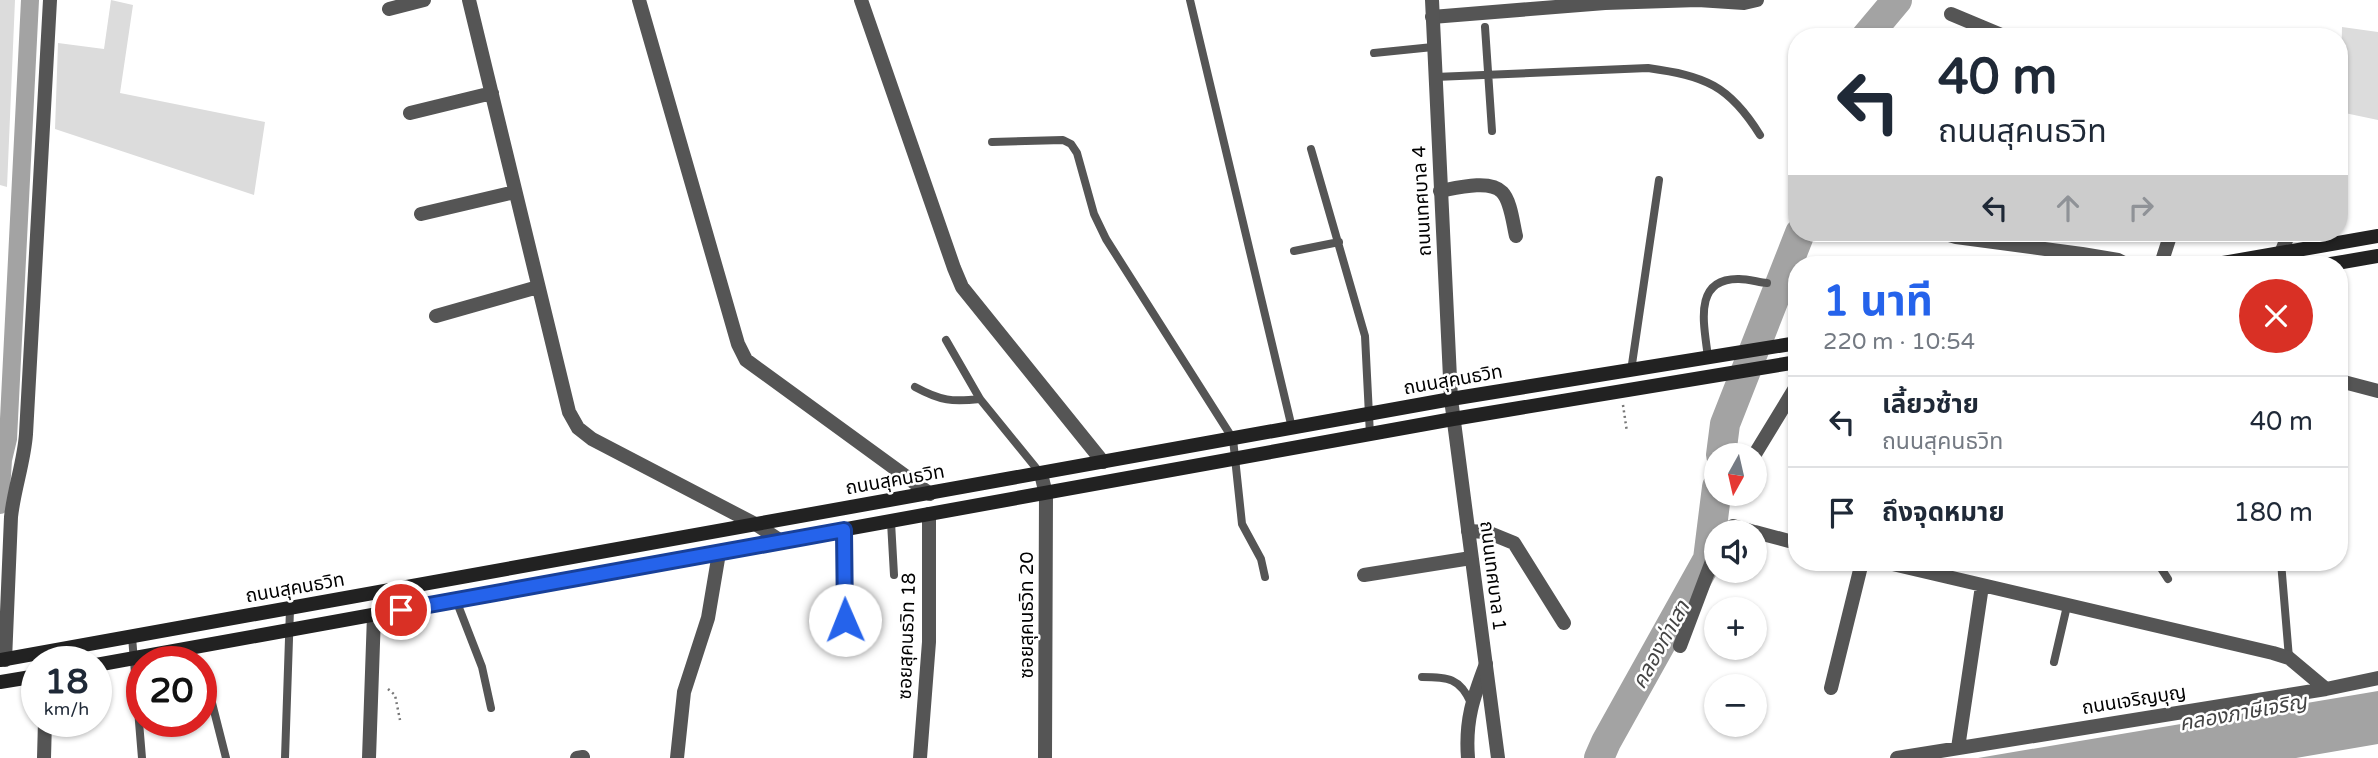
<!DOCTYPE html>
<html lang="th">
<head>
<meta charset="utf-8">
<style>
	:root { --surface:#fff; --page:#f6f6f7; --text:#1f2937; --muted:#747a83; --line:#e0e1e3; --accent:#2563eb }
	body { margin:0; font-family:"Varela Round","Noto Sans Thai",sans-serif; background:var(--page); color:var(--text); height:100vh; display:flex; flex-direction:column; font-size:26px; white-space:nowrap }
	* { box-sizing:border-box; margin:0 }
	p { font-size:23px; color:var(--muted) }
	.icon { flex:none; width:38px; height:38px; fill:none; stroke:currentColor; stroke-width:2; stroke-linecap:round; stroke-linejoin:round }
	.map { position:relative; flex:1; overflow:hidden }
	.panel { position:absolute; left:1788px; top:256px; width:560px; height:315px; display:flex; flex-direction:column; background:var(--surface); border-radius:28px; box-shadow:0 2px 5px #0004 }
	.panel>* { flex:none }
	.top-card { position:absolute; left:1788px; top:28px; width:560px; height:214px; border-radius:28px; box-shadow:0 2px 5px #0004; background:#fff; color:var(--text); overflow:hidden }
	.needle { width:46px; rotate:188deg }
	.controls { position:absolute; left:1704px; top:443px; display:grid; gap:14px }
	.controls a { display:grid; place-items:center; width:63px; height:63px; border-radius:50%; background:var(--surface); box-shadow:0 2px 5px #0004; font-size:35px }
	.speed { position:absolute; left:21px; top:646px; display:flex; gap:14px; font-size:35px; font-weight:700; text-align:center }
	.speed>* { display:grid; place-content:center; width:91px; height:91px; border-radius:50%; background:var(--surface); box-shadow:0 2px 5px #0004; line-height:1 }
	.speed small { font-size:18px; font-weight:400 }
	.speed .limit { border:10px solid #d22; background:#fff; color:#111 }
	.pin { position:absolute; display:grid; place-items:center; width:60px; height:60px; color:#fff; margin:-30px; border:4px solid #fff; border-radius:50%; box-shadow:0 2px 7px #0007 }
	.me { position:absolute; width:77px; margin:-38px; rotate:359deg; stroke-linejoin:round; filter:drop-shadow(0 0 5px #0008) }
	.turn { display:flex; align-items:center; gap:24px; height:147px; padding:0 35px; font-size:32px }
	.turn .icon { width:91px; height:91px; stroke-width:2.5 }
	.turn b { display:block; font-size:49px; line-height:60px }
	.lanes { display:flex; align-items:center; height:66px; padding:0 35px; background:#0003; justify-content:center; gap:35px; direction:ltr }
	.lanes .off { opacity:.35 }
	.round { display:grid; place-items:center; flex:none; width:74px; height:74px; border-radius:37px; background:var(--page) }
	.overview { display:flex; align-items:center; justify-content:space-between; height:119px; padding:0 35px }
	h1 { font-size:42px; font-weight:700; line-height:52px; color:var(--accent) }
	ul { padding:0; list-style:none }
	li { display:flex; align-items:center; gap:21px; height:91px; padding:0 35px; border-top:2px solid var(--line) }
	li div { flex:1 }
	li b { display:block; font-size:26px }
	li em { font-style:normal }
	.map>svg:first-child { display:block }
	.green { fill:#dcdcdc }
	.water { fill:#a3a3a3 }
	.lines { fill:none; stroke-linecap:round; stroke-linejoin:round }
	.canal { stroke:#a3a3a3; stroke-width:18 }
	.river { stroke:#a3a3a3; stroke-width:30 }
	.path { stroke:#777; stroke-width:2.5; stroke-dasharray:2 3.5; stroke-linecap:butt }
	.service { stroke:#555; stroke-width:8 }
	.minor { stroke:#555; stroke-width:14 }
	.tertiary { stroke:#555; stroke-width:14 }
	.secondary { stroke:#222; stroke-width:14 }
	.route-casing { stroke:#184099; stroke-width:18 }
	.route { stroke:#2563eb; stroke-width:12 }
	.labels { text-anchor:middle; dominant-baseline:central; stroke-width:5; stroke-linejoin:round; paint-order:stroke }
	.street-label { font-size:19px; fill:#000; stroke:#fff }
	.water-label { font-size:21px; font-style:italic; fill:#444; stroke:#fff }
</style>
</head>
<body>
<div class="map">
<svg width="2378" height="758" viewBox="0 0 2378 758">
	<rect width="100%" height="100%" fill="#fff"/>
	<path class="green" d="M0,0h15l-8,187 -7,-2z
		M111,0l22,5 -13,88 145,29 -11,73 -199,-66 3,-86 46,6z
		M2342,27l36,5v88l-38,-8z"/>
	<path class="water" d="M2378,691v53l-82,14h-318z"/>
	<g class="lines">
		<path class="canal" d="M0,505l3,-45 5,-21 22,-439"/>
		<path class="river" d="M1866,37l31,-37
			M1721,455l4,-31 75,-191
			M1599,758l7,-16 102,-183 9,-72"/>
		<path class="path" d="M1623,405l4,27
			M388,689l7,6 5,25"/>
		<path class="service" d="M1190,0l102,428
			M1485,27l7,104
			M1374,53l59,-6
			M1435,77l213,-9c57,8 81,17 112,67
			M992,142l71,-2 8,4 6,9 17,61 12,25 127,200 9,85 19,35 4,18
			M1311,149l54,187 5,99
			M1294,251l45,-9
			M946,340l34,59 61,75
			M1708,358c-3,-30 -17,-80 31,-79 9,0 19,3 28,4
			M1631,371l28,-191
			M915,387c26,14 37,15 65,12
			M891,522l3,53
			M844,530l2,113
			M2157,562l11,17
			M2281,562l8,96
			M456,600l26,67 9,41
			M132,637l10,121
			M2054,662l13,-56
			M1422,677c26,0 38,1 49,26
			M201,689l10,10 15,59
			M285,758l5,-149"/>
		<path class="minor" d="M469,0l100,412 9,16 14,11 165,86 24,16
			M639,0l99,344 8,16 184,134
			M861,0l93,268 8,19 141,175
			M389,9l35,-9
			M1951,14l55,23
			M1432,17l173,-14 93,-3 46,3 13,-3
			M410,113l82,-20
			M1440,191c16,-3 50,-12 62,1 9,9 11,32 14,44
			M421,214l94,-22
			M1942,233l14,4 126,17 36,6 8,4
			M2281,253l8,-20
			M2161,264l10,-31
			M436,316l102,-29
			M2340,381l38,10
			M1755,454l42,-69
			M1041,474l5,20 -1,264
			M1468,531l19,1 27,11 50,80
			M1723,532l10,-6 21,6
			M1755,532l34,9
			M1884,562l389,91 16,5 37,31
			M1364,575l107,-17
			M1680,646l37,-98
			M5,660l6,-143c3,-28 13,-55 15,-83l24,-434
			M1831,688l31,-126
			M1958,748l24,-162
			M44,758l1,-37
			M369,758l5,-143
			M577,758l6,-1
			M677,758l7,-66 24,-74 11,-65
			M920,758l9,-116v-128
			M1468,758c-3,-37 5,-60 18,-94
			M1897,758l429,-69 52,-11"/>
		<path class="tertiary" d="M1432,0l19,399 47,359"/>
		<path class="secondary" d="M2217,264l161,-28
			M2331,264l47,-8
			M0,660l1451,-261 346,-56
			M96,665l1357,-246 344,-57
			M0,682l37,-6"/>
	</g>
	<g class="lines">
		<defs>
			<path id="route" d="M401,610l443,-80 1,90"/>
		</defs>
		<use href="#route" class="route-casing"/>
		<use href="#route" class="route"/>
	</g>
	<g class="labels">
		<g class="street-label">
			<text transform="translate(1422 201) rotate(-93)">ถนนเทศบาล 4</text>
			<text transform="translate(1453 380) rotate(-10)">ถนนสุคนธวิท</text>
			<text transform="translate(895 480) rotate(-10)">ถนนสุคนธวิท</text>
			<text transform="translate(1493 576) rotate(83)">ถนนเทศบาล 1</text>
			<text transform="translate(295 588) rotate(-10)">ถนนสุคนธวิท</text>
			<text transform="translate(1027 615) rotate(-90)">ซอยสุคนธวิท 20</text>
			<text transform="translate(907 636) rotate(-88)">ซอยสุคนธวิท 18</text>
			<text transform="translate(2134 700) rotate(-9)">ถนนเจริญบุญ</text>
		</g>
		<g class="water-label">
			<text transform="translate(1661 645) rotate(-61)">คลองท่าเสา</text>
			<text transform="translate(2243 713) rotate(-10)">คลองภาษีเจริญ</text>
		</g>
	</g>
</svg>
<div class="controls">
<a><svg class="needle" viewBox="-14 -14 28 28"><path d="M0-13l5 13h-10z" fill="#e53935"/><path d="M0 13l5-13h-10z" fill="#747a83"/></svg></a>
<a><svg class="icon" aria-label="sound" viewBox="0 0 24 24"><path d="M4 9h4l5-4v14l-5-4H4zM17 9q2 3 0 6"/></svg></a>
<a>+</a>
<a>−</a>
</div>
<div class="speed"><div>18<small>km/h</small></div><div class="limit">20</div></div>
<div class="pin" style="left:401px;top:610px;background:#d93025"><svg class="icon" aria-label="arrive" viewBox="0 0 24 24"><path d="M6 21V4h12l-3 4 3 4H6"/></svg></div>
<svg class="me" style="left:845px;top:620px" viewBox="-20 -20 40 40"><circle r="19" fill="#fff"/><path d="M0-13L10 11 0 6-10 11z" fill="#2563eb"/></svg>
<div class="top-card">
<div class="turn"><svg class="icon" aria-label="left" viewBox="0 0 24 24"><path d="M17 20v-9H6M10 6l-5 5 5 5"/></svg><div><b>40 m</b>ถนนสุคนธวิท</div></div>
<div class="lanes"><svg class="icon" aria-label="left" viewBox="0 0 24 24"><path d="M17 20v-9H6M10 6l-5 5 5 5"/></svg><svg class="icon off" aria-label="ahead" viewBox="0 0 24 24"><path d="M12 20V5M6 11l6-6 6 6"/></svg><svg class="icon off" aria-label="right" viewBox="0 0 24 24"><path d="M7 20v-9h11M14 6l5 5-5 5"/></svg></div>
</div>
<section class="panel">
<div class="overview"><div><h1>1 นาที</h1><p>220 m · 10:54</p></div><a class="round" style="background:#d93025;color:#fff"><svg class="icon" aria-label="close" viewBox="0 0 24 24"><path d="M6 6l12 12M18 6L6 18"/></svg></a></div>
<ul>
<li><svg class="icon" aria-label="left" viewBox="0 0 24 24"><path d="M17 20v-9H6M10 6l-5 5 5 5"/></svg><div><b>เลี้ยวซ้าย</b><p>ถนนสุคนธวิท</p></div><em>40 m</em></li>
<li><svg class="icon" aria-label="arrive" viewBox="0 0 24 24"><path d="M6 21V4h12l-3 4 3 4H6"/></svg><div><b>ถึงจุดหมาย</b></div><em>180 m</em></li>
</ul>
</section>
</div>
</body>
</html>
